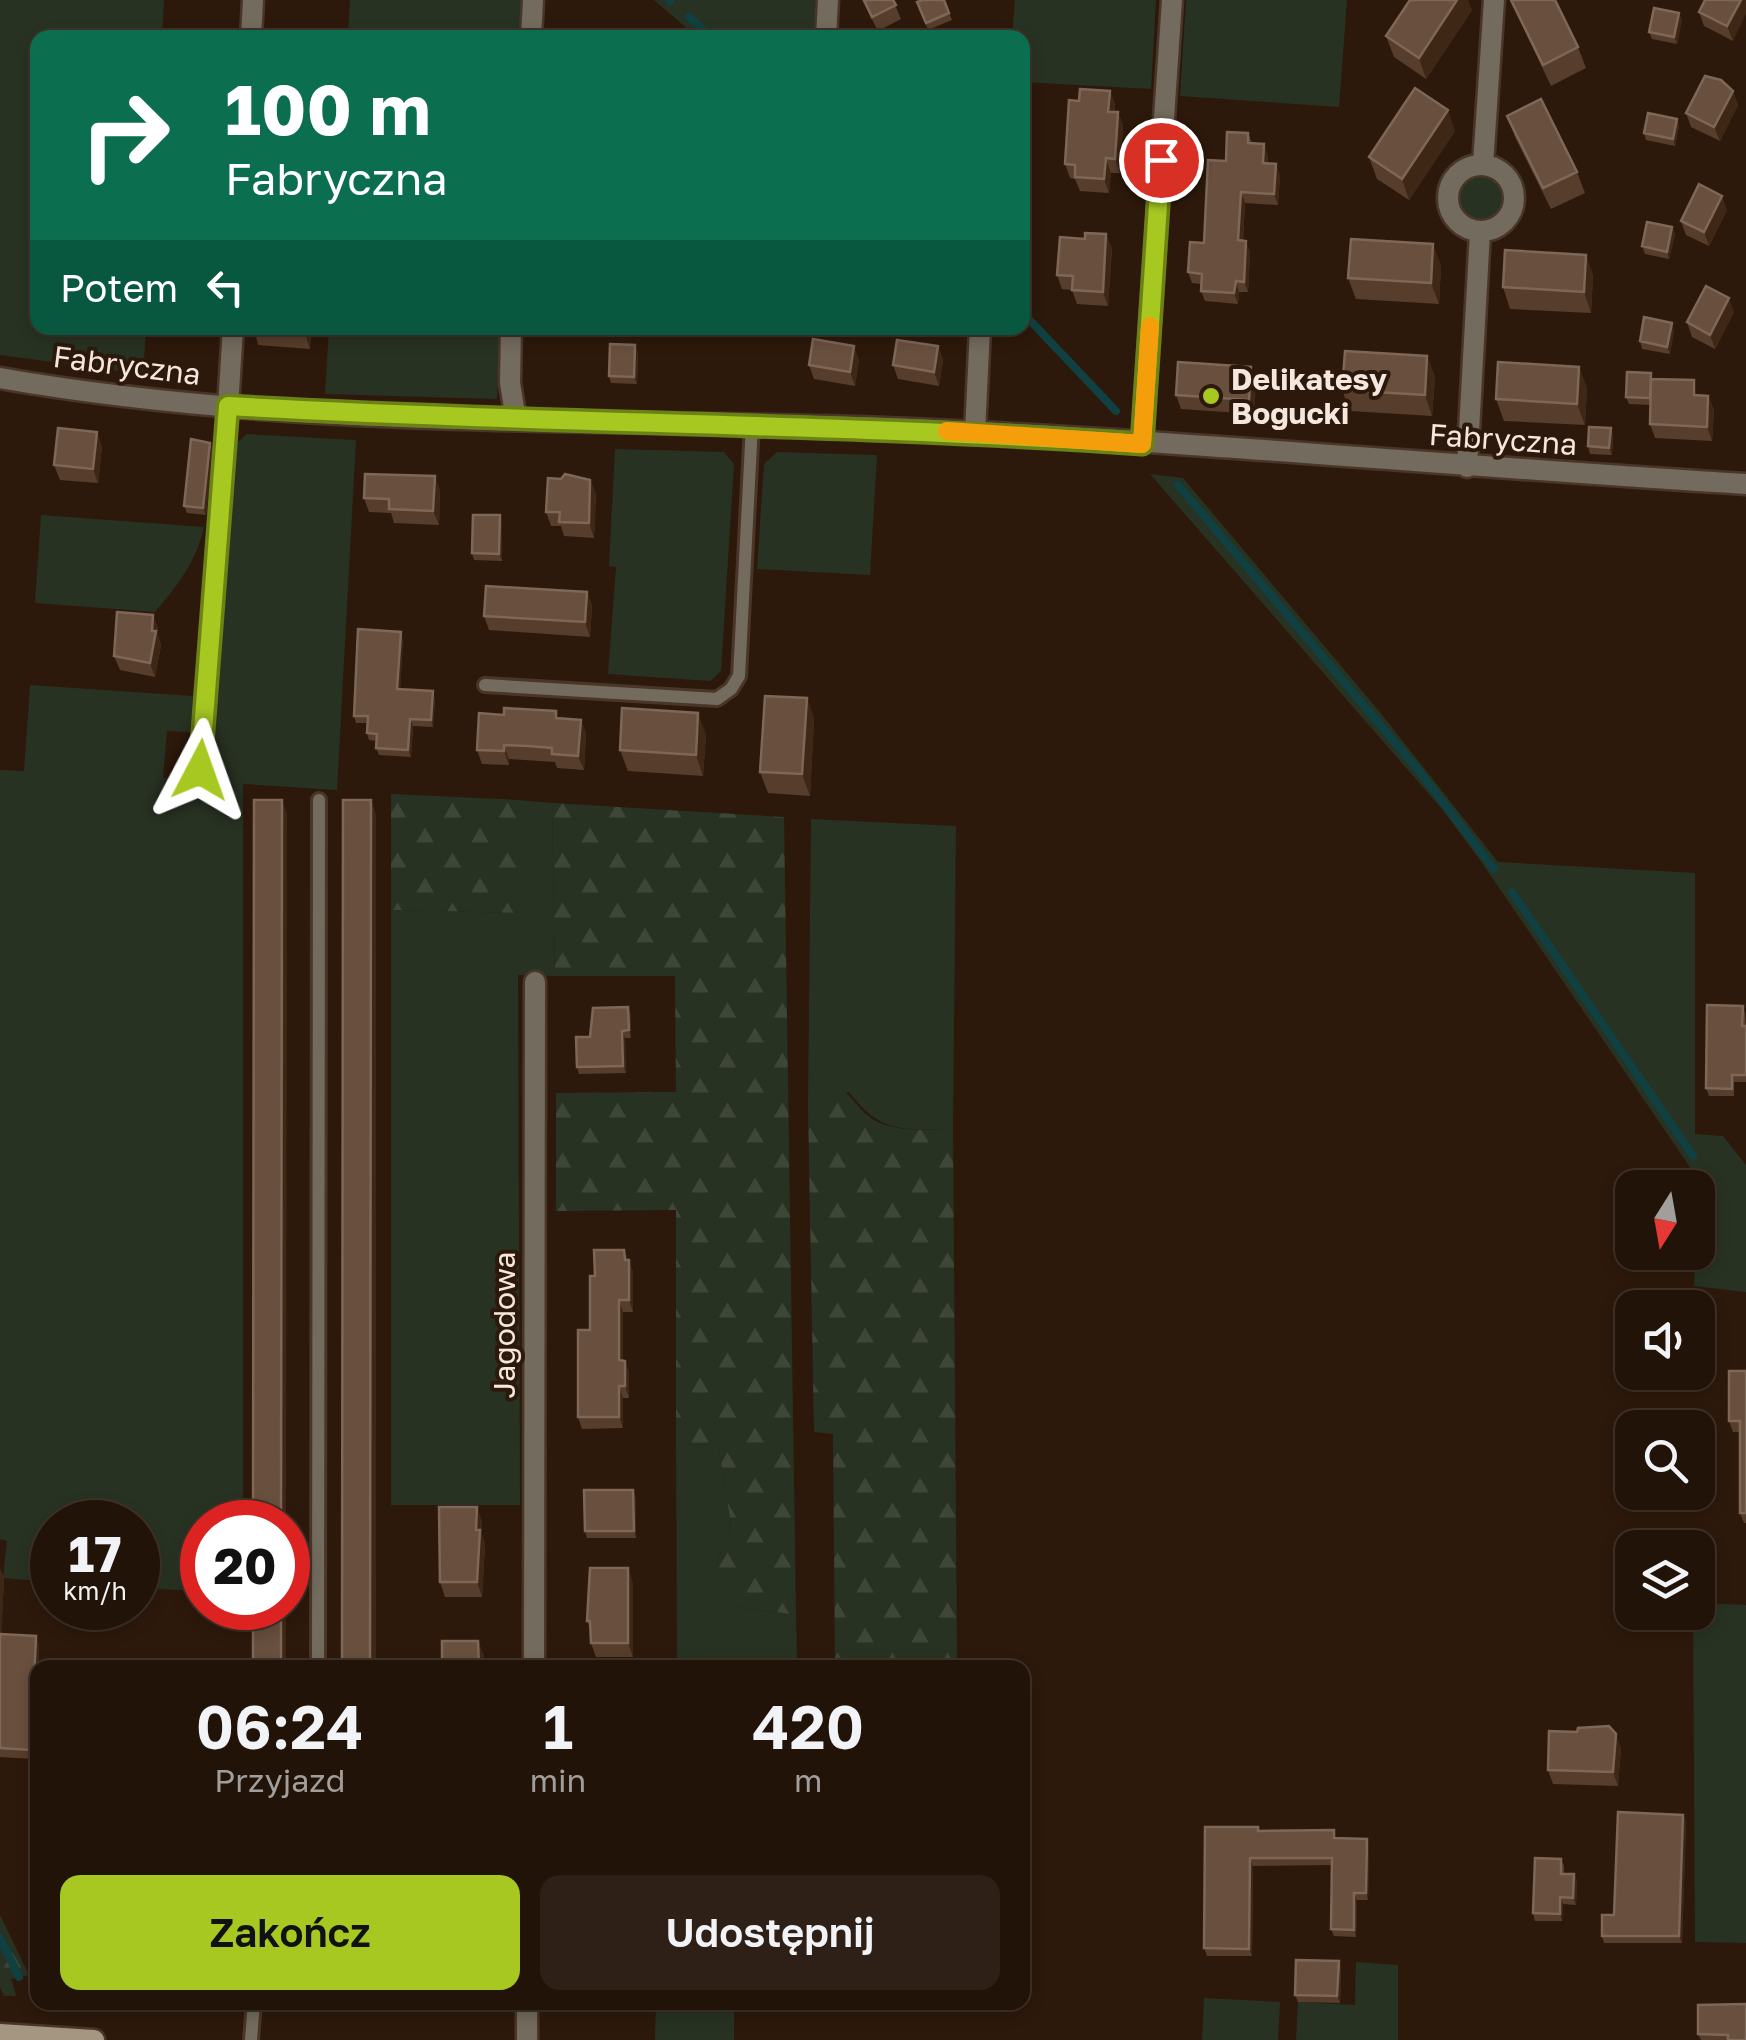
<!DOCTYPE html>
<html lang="pl">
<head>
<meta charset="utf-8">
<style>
	:root { --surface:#221308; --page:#2e2016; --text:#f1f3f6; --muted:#a29e9c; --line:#3f3229; --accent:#a6c821 }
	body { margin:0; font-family:"Golos Text",sans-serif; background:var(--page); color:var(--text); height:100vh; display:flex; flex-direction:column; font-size:38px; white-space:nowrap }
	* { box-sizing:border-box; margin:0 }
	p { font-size:32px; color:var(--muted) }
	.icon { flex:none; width:55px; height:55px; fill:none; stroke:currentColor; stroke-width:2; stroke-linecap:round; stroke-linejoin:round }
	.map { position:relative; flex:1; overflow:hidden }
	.side { position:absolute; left:30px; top:1660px; width:1000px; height:350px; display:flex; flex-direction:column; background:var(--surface); border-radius:20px; box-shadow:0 5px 15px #0003,0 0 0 2px var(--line) }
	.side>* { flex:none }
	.banner { position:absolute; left:30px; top:30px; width:1000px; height:305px; border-radius:20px; box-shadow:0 5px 15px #0003,0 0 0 2px var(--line); background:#0b6e4f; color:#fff; overflow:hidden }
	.needle { width:65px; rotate:191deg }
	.buttons { position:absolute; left:1615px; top:1170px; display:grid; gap:20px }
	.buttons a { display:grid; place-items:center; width:100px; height:100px; border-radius:20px; background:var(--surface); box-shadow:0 5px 15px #0003,0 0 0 2px var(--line); font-size:50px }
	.speed { position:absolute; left:30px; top:1500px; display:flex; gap:20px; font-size:50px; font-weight:700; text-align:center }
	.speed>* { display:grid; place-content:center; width:130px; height:130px; border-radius:50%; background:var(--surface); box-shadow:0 5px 15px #0003,0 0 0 2px var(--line); line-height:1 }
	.speed small { font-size:25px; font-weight:400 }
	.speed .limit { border:15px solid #d22; background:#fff; color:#111 }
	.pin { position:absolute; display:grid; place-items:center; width:85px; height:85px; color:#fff; margin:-42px; border:5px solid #fff; border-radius:50%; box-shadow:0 2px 10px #0007 }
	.me { position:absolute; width:110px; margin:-55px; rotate:4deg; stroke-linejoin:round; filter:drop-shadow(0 0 8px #0008) }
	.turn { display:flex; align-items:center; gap:35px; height:210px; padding:0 30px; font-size:45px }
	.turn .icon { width:130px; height:130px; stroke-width:2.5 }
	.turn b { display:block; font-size:70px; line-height:85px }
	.then { display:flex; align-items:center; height:95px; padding:0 30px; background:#0003; gap:20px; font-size:38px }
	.eta { display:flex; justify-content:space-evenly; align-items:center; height:170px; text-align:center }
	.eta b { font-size:60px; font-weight:600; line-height:70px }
	.action { display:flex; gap:20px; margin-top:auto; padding:20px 30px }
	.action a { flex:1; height:115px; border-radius:20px; background:var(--accent); color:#111; font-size:40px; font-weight:600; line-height:115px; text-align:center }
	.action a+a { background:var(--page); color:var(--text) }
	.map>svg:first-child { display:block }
	.grass { fill:#283222 }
	.forest { fill:url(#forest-firs) }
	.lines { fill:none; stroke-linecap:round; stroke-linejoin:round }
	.stream { stroke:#104041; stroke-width:8 }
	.lane-casing { stroke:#493629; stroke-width:18 }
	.street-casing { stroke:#493629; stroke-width:25 }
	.secondary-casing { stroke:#493629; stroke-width:25 }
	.lane { stroke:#736b5d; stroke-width:12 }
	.street { stroke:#736b5d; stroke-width:20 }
	.secondary { stroke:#a49681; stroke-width:20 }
	.wall { fill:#573d2b }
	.shaded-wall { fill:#3f2716 }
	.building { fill:#684f3e; stroke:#7e6757; stroke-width:2.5 }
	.route-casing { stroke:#6c8215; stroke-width:25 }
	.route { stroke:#a6c821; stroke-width:18 }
	.slow { stroke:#f59e0b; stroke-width:18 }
	.poi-dot { fill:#a6c821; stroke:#2d190b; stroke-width:4 }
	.labels { text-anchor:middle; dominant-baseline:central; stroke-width:8; stroke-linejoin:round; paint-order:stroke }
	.street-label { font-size:30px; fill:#f5e7de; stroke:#2d190b }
	.poi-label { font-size:30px; font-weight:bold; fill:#f5e7de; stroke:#2d190b; text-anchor:start }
</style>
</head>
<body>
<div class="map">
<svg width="1746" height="2040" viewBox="0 0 1746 2040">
	<defs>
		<pattern id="forest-firs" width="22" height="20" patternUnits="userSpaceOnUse" patternTransform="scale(2.5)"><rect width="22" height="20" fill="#283222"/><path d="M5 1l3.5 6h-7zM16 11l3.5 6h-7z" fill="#3d4637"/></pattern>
	</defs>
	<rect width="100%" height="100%" fill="#2d190b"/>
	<path class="grass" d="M0,0h164l-2,37 -124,1v290h108l-3,46 -143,-19z
		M350,0h173l-4,37h-171z
		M654,0h163l-3,37h-117z
		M1015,0h141l-5,89 -128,-7 -1,-44 -10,-1z
		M1186,0h161l-8,107 -159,-11z
		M1459 198a22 22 0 1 1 44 0a22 22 0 1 1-44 0Z
		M329,328h172l-4,71 -172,-5z
		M247,434l109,6 -19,350 -94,-6v738h-41v69l-64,-3v-66h-86v60l-49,-4 4,-37 -7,-2v-769l24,1 6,-86 163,11 -3,36 -23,-1 -4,47 47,3 24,-336z
		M615,449l109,3 10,12 -13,207 -11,10 -102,-7 8,-107 -7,-1z
		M777,452l100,3 -7,120 -113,-6 7,-105z
		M1150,474l33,4 196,233 119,151 197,11v261l28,2 23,29v127l-52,-6 4,-98 -4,-1v-14l-214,-313 -38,-51z
		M41,515l163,12c-8,35 -26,58 -49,85l-120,-9z
		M518,800l34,3 3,173 -37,-1 2,530h-129v-595l127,3z
		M811,819l145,7 -3,303c-50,0 -71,6 -104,-37l-41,14z
		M718,1444l13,81 -17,47 18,34 64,9 1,45 -7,7h-113l-1,-222z
		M1698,1603l48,2v338l-51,-1 -2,-329 5,-1z
		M1356,1962l42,3v75h-102l2,-38 57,3z
		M1204,1998l76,4 -2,38h-76z
		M656,2003h78v37h-79z"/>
	<path class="forest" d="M391,794l127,6v113l-127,-3z
		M552,803l232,14 12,798 -64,-9 -12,-9 -6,-25 17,-47 -13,-81 -42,1v-235l-120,1v-118l120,-1 -1,-116h-120z
		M828,1086c27,8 19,11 38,28 21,20 60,15 87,15l4,538h-122l-2,-233 -19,-2 -6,-326z
		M0,1915l29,60 -18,4 5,17h-12l-4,-9z"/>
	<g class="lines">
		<path class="stream" d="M669,0l1,1
			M689,17l25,21
			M1022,312l94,99
			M1178,485l241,286 75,98
			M1512,892l181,264
			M0,1938l19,39"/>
		<defs>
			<path id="lane" d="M485,685l232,14 14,-10 8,-13 13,-251
				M200,769l28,-362
				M318,1668l1,-868
				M251,2040l3,-38"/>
			<path id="street" d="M251,38l2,-38
				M531,38l2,-38
				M826,38l2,-38
				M1448 198a33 33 0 1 1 66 0a33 33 0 1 1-66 0Z
				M1483,165l11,-165
				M511,328l-1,55 6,37
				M0,378c292,51 591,40 886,50 287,11 573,39 860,56
				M228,407l5,-79
				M975,432l5,-104
				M1142,444l30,-444
				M1467,467l13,-235
				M534,1668l1,-686
				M527,2040v-38"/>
			<path id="secondary" d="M0,2034l94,6"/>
		</defs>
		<use href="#lane" class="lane-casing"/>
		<use href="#street" class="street-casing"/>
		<use href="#secondary" class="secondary-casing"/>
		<use href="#lane" class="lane"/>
		<use href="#street" class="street"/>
		<use href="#secondary" class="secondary"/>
	</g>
	<path class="wall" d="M862,0h31l8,19 -23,12z
		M944,0l8,20 -24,10 -11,-28z
		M1510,0h45l23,47 8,21 -35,18z
		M1746,0l-13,41 -29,-15 -5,-14z
		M1472,10l-46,69 -32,-22 -8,-21z
		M1682,20l-5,24 -25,-5 -3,-7z
		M1110,91l5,14v7h3l5,14 -3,47h-9l-2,20 -29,-2 -5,-12 -5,-1 -5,-14 14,-63z
		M1733,91l5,14 -18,36 -29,-14 -5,-14z
		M1507,116l70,56 8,21 -34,16 -36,-72z
		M1677,119l2,7 -4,20 -29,-6 -2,-7z
		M1455,131l-46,69 -32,-21 -8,-22z
		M1248,133l4,10 16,12v8l12,12 -2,30 -33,-2 -2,38 7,11 -2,40h-9l-1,12 -33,-3 -4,-10v-7l-9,-1 -4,-11 16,-29 22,-82z
		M1727,210l-18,36 -23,-11 -5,-14z
		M1672,227l3,7 -6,25 -24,-5 -3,-8z
		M1085,239l27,9 -4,58 -31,-2 -5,-14 -10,-1 -5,-14z
		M1586,255l7,21 -2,37 -81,-4 -7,-22z
		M1441,265l-2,39 -83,-5 -8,-21z
		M1734,312l-19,37 -23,-12 -5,-15z
		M254,328h59l-2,1 -1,20 -52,-4z
		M1674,330l-4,24 -28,-5 -2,-8z
		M938,346l5,14 -4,26 -41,-7 -5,-14z
		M638,352l-1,32 -26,-1 -2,-7z
		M1427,356l8,21 -3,39 -82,-5 -8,-21z
		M859,360l-4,26 -41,-7 -5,-14z
		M1579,367l8,21 -2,37 -81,-4 -8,-22z
		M1653,379l46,16 9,1 6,14 -2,31 -57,-3 -5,-14v-19l-21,-1 -3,-7z
		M1256,381l-2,33 -73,-5 -5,-14z
		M1611,428l2,7 -1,20 -22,-1 -2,-8z
		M210,443l3,7 -7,65 -19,-2 -3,-7z
		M102,446l-4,37 -38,-3 -6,-15z
		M590,480l6,14 -2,44 -30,-2 -3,-10h-10l-5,-14z
		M440,490l-1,35 -45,-2 -3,-10 -22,-1 -5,-14z
		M502,522v39l-28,-1 -2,-7z
		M587,592l5,14 -2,31 -101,-7 -5,-14z
		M153,615l5,14v7l3,9 -6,32 -35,-7 -6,-14z
		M403,639l-3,50 35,10 -2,28 -20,-1 -2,31 -32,-2 -3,-7 1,-7 -8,-1 -2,-7v-10h-11l-2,-7z
		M807,698l7,21 -4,77 -42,-3 -8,-21z
		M559,718l22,2 5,14 -2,36 -27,-2 -2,-6 -46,-3v6l-27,-1 -5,-14z
		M706,734l-3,42 -75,-5 -8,-21z
		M1743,1006l2,7 1,13v56h-12v14h-25l-3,-8z
		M631,1014v24h-6l1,35 -47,1 -2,-7z
		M624,1250l9,22v40h-10v49h2l4,12v25h-6v30l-41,1 -4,-12 12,-87 5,-54z
		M1746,1371v152h-2l-4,-10v-81h-7l-4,-11z
		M636,1497v41h-49l-2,-7z
		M482,1521v14l3,9 -3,53h-37l-5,-15z
		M0,1569l4,9 -3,56 35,2 3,9 -5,114 -34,-2z
		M633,1583v74h-37l-5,-14v-13l-4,-9z
		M1577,1732l44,16 -3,38 -65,-2 -5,-14z
		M1683,1815l3,7 -4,121h-78l-2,-7z
		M1258,1827l1,4 77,7 33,8 -1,54h-11l-1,37 -22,-1 -3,-7 1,-64 -79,1 -1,90h-45l-3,-8z
		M1561,1859l3,7v8h10l3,7 -1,24 -13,-1 -1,17h-27l-2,-8z
		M1339,1961l2,7 -1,35 -42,-1 -3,-7z
		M1746,2004v36h-45l-3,-6z"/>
	<path class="shaded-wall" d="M1457,0h11l4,10 -46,69 -7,-21z
		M1741,0h5v14l-13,27 -6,-15z
		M1679,13l3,7 -5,24 -3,-7z
		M1110,91l5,14 -1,21 -6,-14z
		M1733,91l5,14 -18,36 -6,-14z
		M1448,110l7,21 -46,69 -7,-21z
		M1118,112l5,14 -3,47 -5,-14z
		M1677,119l2,7 -4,20 -2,-7z
		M1264,144l4,11 -1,19 -4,-11z
		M1106,158l5,15 -2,20 -5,-14z
		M1276,164l4,11 -2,30 -4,-11z
		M1241,192l4,11 -3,48 -4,-11z
		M1722,196l5,14 -18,36 -5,-14z
		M1672,227l3,7 -6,25 -2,-7z
		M1106,234l6,14 -4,58 -5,-14z
		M1246,241l4,11 -2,40 -4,-10z
		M1433,244l8,21 -2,39 -8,-21z
		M1586,255l7,21 -2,37 -7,-21z
		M1236,281l3,11 -1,12 -4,-11z
		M1729,298l5,14 -19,37 -5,-14z
		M1672,323l2,7 -4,24 -3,-7z
		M305,328h8l-2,1 -1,20 -5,-15z
		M635,345l3,7 -1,32 -3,-7z
		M854,346l5,14 -4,26 -5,-14z
		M938,346l5,14 -4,26 -5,-14z
		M1427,356l8,21 -3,39 -7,-21z
		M1251,367l5,14 -2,33 -5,-14z
		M1579,367l8,21 -2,37 -8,-21z
		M1708,396l6,14 -2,31 -5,-14z
		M1611,428l2,7 -1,20 -3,-7z
		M97,432l5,14 -4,37 -5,-14z
		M210,443l3,7 -7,65 -3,-7z
		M435,476l5,14 -1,35 -6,-14z
		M590,480l6,14 -2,44 -5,-15z
		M500,515l2,7v39l-3,-7z
		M587,592l5,14 -2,31 -5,-15z
		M153,615l5,14v7l3,9 -6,32 -5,-14z
		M401,632l2,7 -3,57 -3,-7z
		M433,691l2,8 -2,28 -2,-7z
		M807,698l7,21 -4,77 -8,-22z
		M698,713l8,21 -3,42 -7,-21z
		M410,719l3,7 -2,31 -3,-7z
		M581,720l5,14 -2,36 -6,-14z
		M504,745l5,14v6l-5,-14z
		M282,800l5,14 -1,708h-5z
		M371,800l5,14v854h-6z
		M628,1007l3,7v24l-2,-8z
		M622,1031l3,7 1,35 -3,-7z
		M624,1250l9,22v40l-4,-12z
		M619,1300l4,12v60l-4,-12z
		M625,1361l4,12v25l-4,-12z
		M619,1386l4,12v30l-4,-11z
		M633,1490l3,7v41l-2,-7z
		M477,1507l5,14v14l3,9 -3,53 -5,-15z
		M628,1568l5,15v74l-5,-14z
		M0,1569l4,9 -3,65 -1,-3z
		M281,1608h5v60h-5z
		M36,1636l3,9 -5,114 -3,-9z
		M478,1641l6,14v13h-5z
		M1616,1734l5,14 -3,38 -5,-14z
		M1683,1815l3,7 -4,121 -3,-7z
		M1367,1839l2,7 -1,54 -2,-7z
		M1250,1858l3,8 -1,90 -3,-7z
		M1574,1874l3,7 -1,24 -3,-7z
		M1354,1893l3,7 -1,37 -2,-7z
		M1560,1897l3,7 -1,17 -2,-7z
		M1339,1961l2,7 -1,35 -3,-7z"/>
	<path class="building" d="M864,0h29l3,5 -24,12z
		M923,0h21l5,13 -23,10 -9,-21z
		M1410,0h47l-38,58 -33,-22z
		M1511,0h44l23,47 -35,18z
		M1705,0h36l-14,26 -28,-14z
		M1654,8l25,5 -5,24 -25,-5z
		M1705,76l16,4 12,11 -19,36 -28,-14z
		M1415,88l33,22 -46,69 -33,-22z
		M1080,89l30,2 -2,21h10l-3,47 -9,-1 -2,21 -29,-2v-12l-10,-1 4,-64 10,1z
		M1541,99l36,73 -34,16 -36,-72z
		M1648,113l29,6 -4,20 -29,-6z
		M1227,132l21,1v10l16,1 -1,19 13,1 -2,30 -33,-2 -3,48 8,1 -2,41 -8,-1 -2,12 -33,-2 1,-17 -14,-2 2,-30 14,1 4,-83 18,1z
		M1699,184l23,12 -18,36 -23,-11z
		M1647,222l25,5 -5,25 -25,-6z
		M1085,233l21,1 -3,58 -31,-2 1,-14 -16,-1 3,-38 25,2z
		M1351,239l82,5 -2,39 -83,-5z
		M1505,250l81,5 -2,37 -81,-5z
		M1706,286l23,12 -19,37 -23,-13z
		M1644,317l28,6 -5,24 -27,-6z
		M254,328h51v6l-52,-3z
		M813,339l41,7 -4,26 -41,-7z
		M897,340l41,6 -4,26 -41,-7z
		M610,344l25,1 -1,32 -25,-1z
		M1345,351l82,5 -2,39 -83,-5z
		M1178,362l73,5 -2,33 -73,-5z
		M1498,362l81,5 -2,37 -81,-5z
		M1627,372l24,1 -1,25 -24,-1z
		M1651,379l43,1v15l14,1 -1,31 -57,-3z
		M1589,427l22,1 -2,20 -21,-2z
		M58,428l39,4 -4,37 -39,-4z
		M191,439l19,4 -7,65 -19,-2z
		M365,474l70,2 -2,35 -44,-2v-10l-25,-1z
		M565,474l25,6 -1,43 -30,-1 1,-10h-14l2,-34 13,1z
		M473,515h27l-1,39 -27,-1z
		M486,586l101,6 -2,30 -101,-6z
		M117,612l36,3 -1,16h4l-6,32 -36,-7z
		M358,629l43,3 -4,57 36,2 -2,29 -21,-1 -2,31 -32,-2 1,-14 -10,-1 1,-17h-14z
		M765,696l42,2 -5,76 -42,-2z
		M504,708l52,3v7l25,2 -3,36 -26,-2v-6l-24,-2 -24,-1v6l-27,-1 2,-37 25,2z
		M622,708l76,5 -2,42 -76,-5z
		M254,800h28l-1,722h-28z
		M343,800h28l-1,868h-28z
		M1707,1005l36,1 -1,20h4v49h-14v14l-26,-1z
		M628,1007l1,23 -7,1 1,35 -46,1 -1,-30h14l3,-29z
		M594,1250h30l1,10h4v40h-10v60l6,1v25h-6v31h-41v-87h12v-54h5z
		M1729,1371h17v142h-6v-92h-11z
		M584,1490h49l1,41h-49z
		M439,1507h38l-1,23h4l-3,52h-37z
		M590,1568h38v75h-37l-1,-22h-3z
		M253,1608h28v60h-28z
		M0,1634l36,2 -5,114 -31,-2z
		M442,1641h36l1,27h-37z
		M1609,1726l7,8 -3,38 -65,-2 1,-39 28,1 1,-4z
		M38,1785v49l-3,-1z
		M1618,1812l65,3 -4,121h-77v-21h12z
		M1205,1827h53v4l76,-1v8l33,1 -1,54h-12v37l-23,-1 1,-71h-82l-1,91 -45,-1z
		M1535,1858l26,1v15h13l-1,24 -13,-1v17l-27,-1z
		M1296,1960l43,1 -2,35 -42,-1z
		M1746,2004v36h-18v-5l-30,-1v-29z"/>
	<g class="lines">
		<defs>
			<path id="route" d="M200,770l28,-364c305,18 609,17 914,38l19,-284"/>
		</defs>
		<use href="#route" class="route-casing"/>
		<use href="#route" class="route"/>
		<path class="slow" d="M947,431l195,13 8,-118"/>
	</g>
	<circle class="poi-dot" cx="1211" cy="396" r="10"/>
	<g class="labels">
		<g class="street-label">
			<text transform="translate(127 365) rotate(7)">Fabryczna</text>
			<text transform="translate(1503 439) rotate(4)">Fabryczna</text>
			<text transform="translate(504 1325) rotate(-90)">Jagodowa</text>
		</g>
		<g class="poi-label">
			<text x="1231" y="379">Delikatesy<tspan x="1231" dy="34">Bogucki</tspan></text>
		</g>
	</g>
</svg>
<div class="buttons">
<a><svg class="needle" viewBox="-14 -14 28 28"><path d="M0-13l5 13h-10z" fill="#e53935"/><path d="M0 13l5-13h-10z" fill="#a29e9c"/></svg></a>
<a><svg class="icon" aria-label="sound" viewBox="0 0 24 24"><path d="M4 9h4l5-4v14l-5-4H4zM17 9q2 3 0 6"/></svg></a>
<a><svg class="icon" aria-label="search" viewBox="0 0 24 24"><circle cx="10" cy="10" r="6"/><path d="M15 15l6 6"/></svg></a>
<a><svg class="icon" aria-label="layers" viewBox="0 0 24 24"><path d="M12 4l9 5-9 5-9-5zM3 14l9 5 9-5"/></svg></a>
</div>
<div class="speed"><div>17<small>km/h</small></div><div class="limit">20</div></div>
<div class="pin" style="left:1161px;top:160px;background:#d93025"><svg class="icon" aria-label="arrive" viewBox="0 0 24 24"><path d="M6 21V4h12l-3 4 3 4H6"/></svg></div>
<svg class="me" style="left:200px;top:770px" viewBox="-20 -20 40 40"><path d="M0-17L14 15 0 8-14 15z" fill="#a6c821" stroke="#fff" stroke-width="4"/></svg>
<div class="banner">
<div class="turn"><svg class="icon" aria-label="right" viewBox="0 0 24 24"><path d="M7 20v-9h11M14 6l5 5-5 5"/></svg><div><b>100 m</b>Fabryczna</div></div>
<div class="then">Potem<svg class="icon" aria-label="left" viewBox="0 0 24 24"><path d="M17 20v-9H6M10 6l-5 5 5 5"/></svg></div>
</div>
<section class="side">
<div class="eta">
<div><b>06:24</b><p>Przyjazd</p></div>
<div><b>1</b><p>min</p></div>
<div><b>420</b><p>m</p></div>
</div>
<div class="action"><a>Zakończ</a><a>Udostępnij</a></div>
</section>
</div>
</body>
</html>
